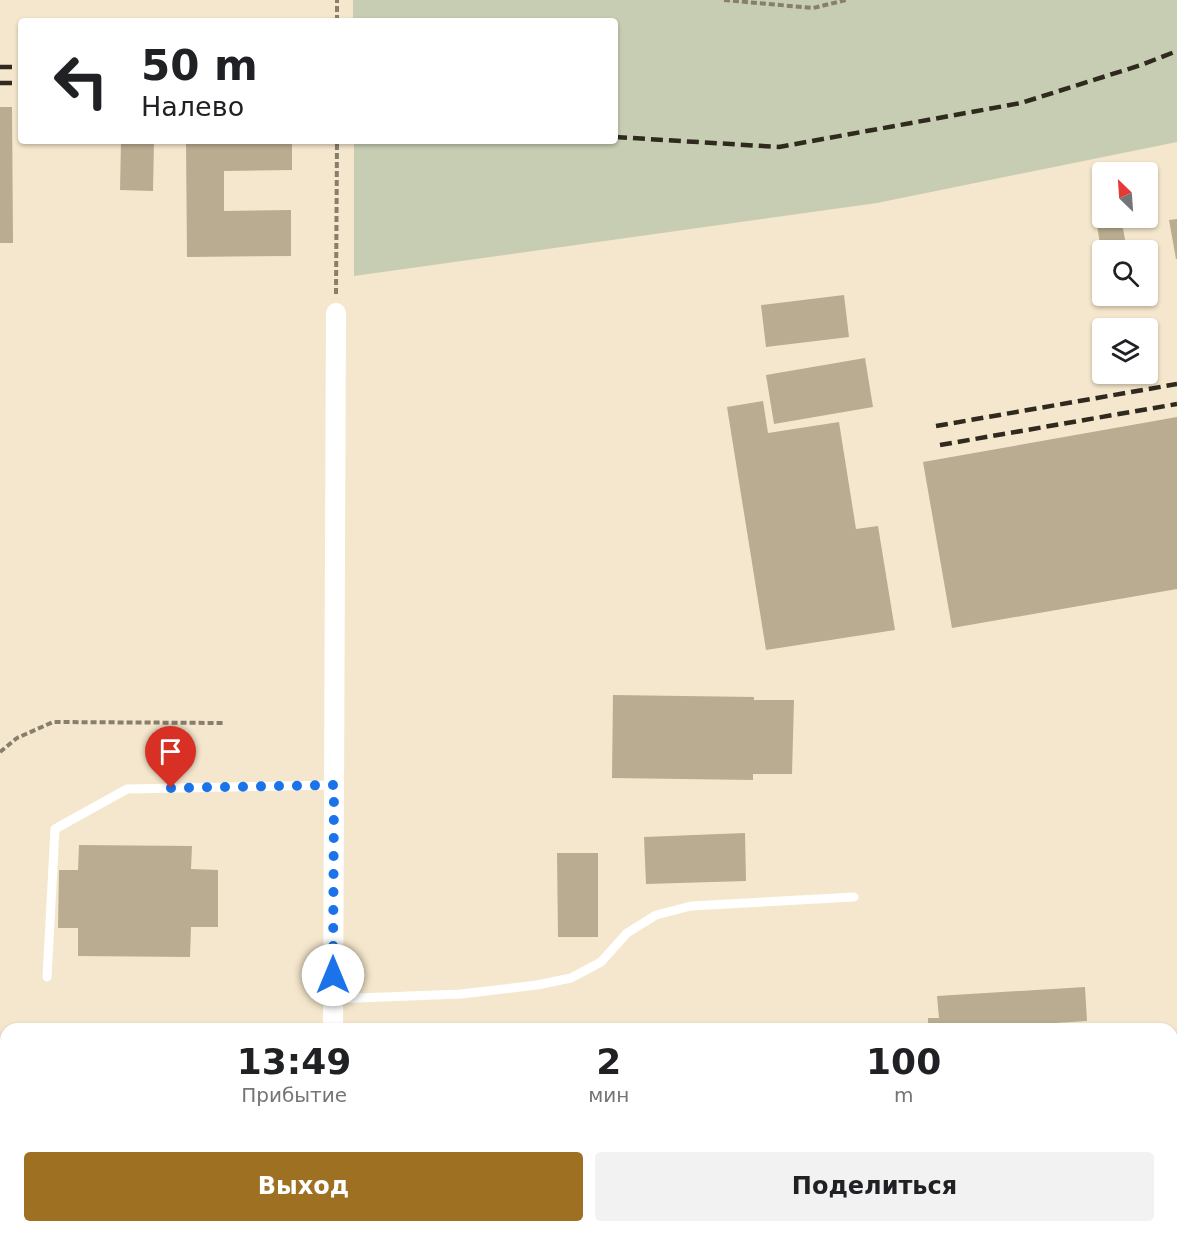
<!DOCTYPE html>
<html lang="ru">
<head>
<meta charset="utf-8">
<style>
	:root { --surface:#fff; --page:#f2f2f2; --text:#202124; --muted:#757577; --accent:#9d7121 }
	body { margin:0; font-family:"DejaVu Sans",sans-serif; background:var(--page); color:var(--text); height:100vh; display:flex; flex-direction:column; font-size:22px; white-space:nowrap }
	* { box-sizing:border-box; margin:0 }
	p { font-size:20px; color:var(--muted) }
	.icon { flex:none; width:33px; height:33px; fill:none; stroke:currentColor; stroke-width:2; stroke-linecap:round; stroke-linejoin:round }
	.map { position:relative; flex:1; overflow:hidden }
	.panel { position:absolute; left:0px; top:1023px; width:1178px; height:210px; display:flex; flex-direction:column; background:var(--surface); border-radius:18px 18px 0 0; box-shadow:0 2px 4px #0004 }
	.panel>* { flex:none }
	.hud { position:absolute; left:18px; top:18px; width:600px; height:126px; border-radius:6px; box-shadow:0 2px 4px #0004; background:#fff; color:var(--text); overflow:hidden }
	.needle { width:39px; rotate:335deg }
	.buttons { position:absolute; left:1092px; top:162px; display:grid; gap:12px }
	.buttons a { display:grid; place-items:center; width:66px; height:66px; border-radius:6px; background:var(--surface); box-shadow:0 2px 4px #0004; font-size:30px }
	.pin { position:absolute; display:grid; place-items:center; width:51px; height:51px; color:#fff; margin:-62px -26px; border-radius:50% 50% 50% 0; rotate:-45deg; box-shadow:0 0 6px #0007 }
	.pin .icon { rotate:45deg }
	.me { position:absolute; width:66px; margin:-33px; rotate:0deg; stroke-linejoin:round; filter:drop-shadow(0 0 4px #0008) }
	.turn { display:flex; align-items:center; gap:21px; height:126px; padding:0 24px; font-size:27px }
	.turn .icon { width:78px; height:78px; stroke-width:2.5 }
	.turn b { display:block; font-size:42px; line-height:51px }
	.eta { display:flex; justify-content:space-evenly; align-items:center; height:102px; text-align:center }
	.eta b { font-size:36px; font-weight:600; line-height:42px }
	.primary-button { display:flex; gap:12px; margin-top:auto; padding:12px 24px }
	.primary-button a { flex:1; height:69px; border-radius:6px; background:var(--accent); color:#fff; font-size:24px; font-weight:600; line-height:69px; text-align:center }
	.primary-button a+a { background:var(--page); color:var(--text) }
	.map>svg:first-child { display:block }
	.green { fill:#c7cdb2 }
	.building { fill:#baac90 }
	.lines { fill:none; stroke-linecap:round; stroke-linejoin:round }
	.path { stroke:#877e6c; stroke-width:4; stroke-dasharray:6 3; stroke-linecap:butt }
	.service { stroke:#fff; stroke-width:9 }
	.minor { stroke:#fff; stroke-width:20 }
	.rail { stroke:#2f291e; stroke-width:4.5; stroke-dasharray:12 6; stroke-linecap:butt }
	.route { stroke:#1a73e8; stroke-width:10; stroke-dasharray:0 18 }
</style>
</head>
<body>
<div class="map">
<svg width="1177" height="1233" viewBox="0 0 1177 1233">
	<rect width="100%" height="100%" fill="#f5e7cd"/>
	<path class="green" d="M353,0h824v142l-300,61 -523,73v-135h261v-120h-262z"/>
	<path class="building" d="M0,107h12l1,136h-13z
		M121,141h33l-1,50 -33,-1z
		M186,141h106v29l-68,1v40l67,-1v46l-104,1z
		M1102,212v6h19l6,32h-26l-6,-37z
		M1177,219v40h-1l-7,-39z
		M844,295l5,42 -83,10 -5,-42z
		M865,358l8,49 -99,17 -8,-49z
		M763,401l5,32 71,-11 17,107 22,-3 17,104 -129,20 -39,-243z
		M1177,417v172l-225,39 -29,-166z
		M613,695l141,2v3h40l-2,74h-39v6l-141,-2z
		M745,833l1,48 -100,3 -2,-47z
		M79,845l113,1 -1,23 27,1v57h-27l-1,30 -112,-1v-28h-20l1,-58h19z
		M557,853h41v84h-40z
		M1085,987l2,34 -63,4 1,4h-97v-11h11l-2,-22z
		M743,1025v4h-35l-1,-2z
		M190,1227h49v6h-49z"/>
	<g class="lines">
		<path class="path" d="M724,0l89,8 33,-8
			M337,21v-21
			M336,294l1,-153
			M0,752l17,-14 36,-16 171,1
			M0,1135h6"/>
		<path class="service" d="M47,977l8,-148 72,-40 207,-4
			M333,999l128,-5 76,-9 34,-7 30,-16 26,-29 29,-18 35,-9 163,-9"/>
		<path class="minor" d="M333,1029l3,-716
			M1172,1195h5
			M332,1233v-6
			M836,1233l2,-6"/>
		<path class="rail" d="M0,67h21
			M0,83h21
			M615,137l164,10 242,-44 120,-38 36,-14
			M936,426l241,-42
			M940,445l237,-41"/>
	</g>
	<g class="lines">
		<path class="route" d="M171,788l163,-3 -1,190"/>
	</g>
</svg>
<div class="buttons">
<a><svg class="needle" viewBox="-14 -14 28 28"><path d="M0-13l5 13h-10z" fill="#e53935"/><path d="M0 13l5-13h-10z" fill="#757577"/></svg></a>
<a><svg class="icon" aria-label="search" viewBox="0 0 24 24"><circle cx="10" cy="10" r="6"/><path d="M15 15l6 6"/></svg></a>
<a><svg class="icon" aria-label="layers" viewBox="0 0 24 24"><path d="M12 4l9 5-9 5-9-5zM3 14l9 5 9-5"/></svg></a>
</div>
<div class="pin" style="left:171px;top:788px;background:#d93025"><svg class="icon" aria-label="arrive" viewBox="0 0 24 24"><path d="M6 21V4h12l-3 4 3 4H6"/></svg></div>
<svg class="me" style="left:333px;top:975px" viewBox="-20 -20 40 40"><circle r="19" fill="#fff"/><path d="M0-13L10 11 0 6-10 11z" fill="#1a73e8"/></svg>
<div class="hud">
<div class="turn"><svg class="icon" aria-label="left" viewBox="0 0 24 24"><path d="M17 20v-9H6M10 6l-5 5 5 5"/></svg><div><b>50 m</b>Налево</div></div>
</div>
<section class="panel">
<div class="eta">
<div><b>13:49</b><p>Прибытие</p></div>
<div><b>2</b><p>мин</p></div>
<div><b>100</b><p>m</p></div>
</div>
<div class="primary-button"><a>Выход</a><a>Поделиться</a></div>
</section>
</div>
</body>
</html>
